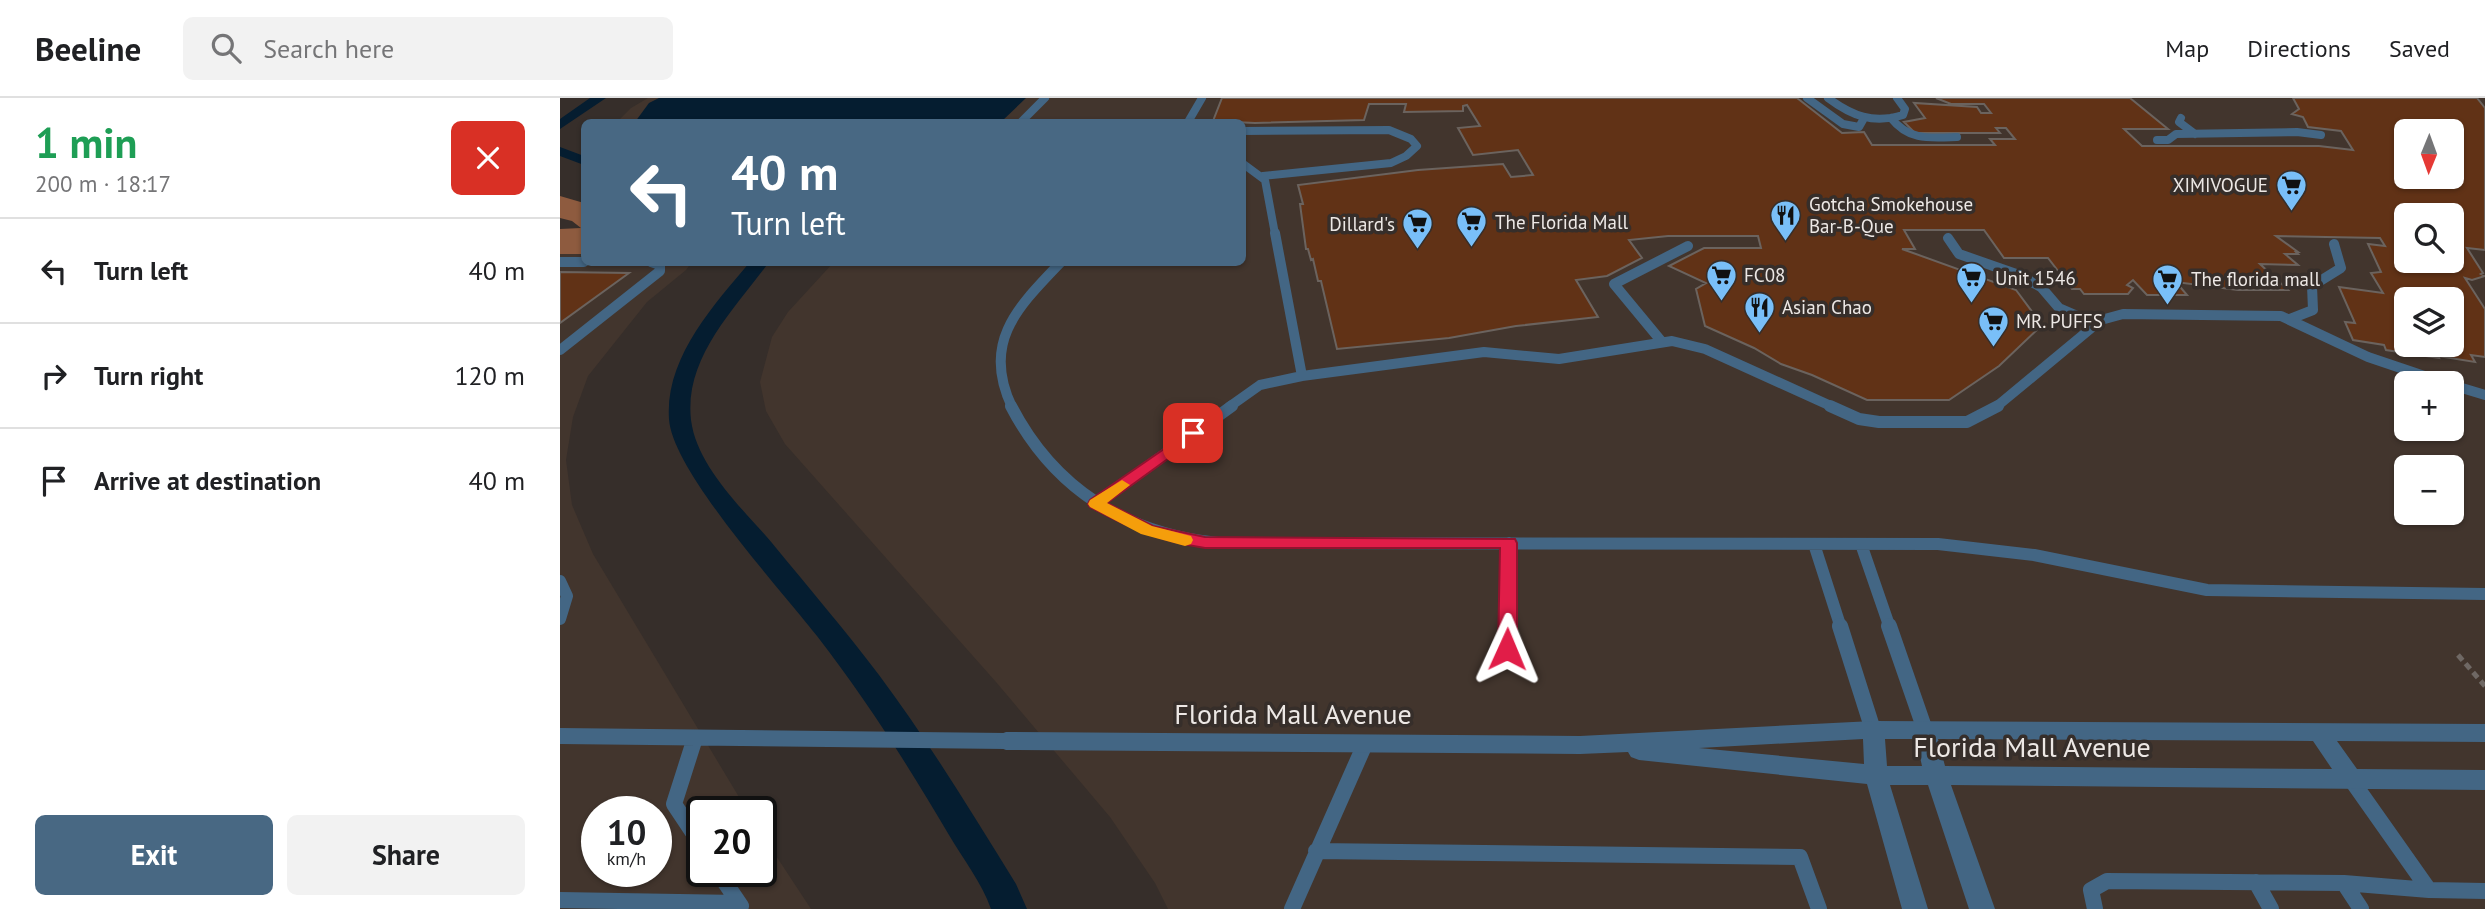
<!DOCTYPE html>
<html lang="en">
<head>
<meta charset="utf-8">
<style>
	:root { --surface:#fff; --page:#f2f2f2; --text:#202124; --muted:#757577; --line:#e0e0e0; --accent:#486883 }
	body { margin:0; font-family:"PT Sans",sans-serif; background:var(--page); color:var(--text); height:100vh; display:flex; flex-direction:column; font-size:26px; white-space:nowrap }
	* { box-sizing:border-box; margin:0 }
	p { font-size:23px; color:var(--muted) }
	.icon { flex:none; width:38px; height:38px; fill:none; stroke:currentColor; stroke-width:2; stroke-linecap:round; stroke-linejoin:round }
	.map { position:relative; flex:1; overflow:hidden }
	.panel { display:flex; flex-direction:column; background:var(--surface); width:560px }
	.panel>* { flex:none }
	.guide { position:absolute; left:21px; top:21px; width:665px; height:147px; border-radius:10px; box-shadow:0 2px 5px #0004; background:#486883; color:#fff; overflow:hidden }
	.needle { width:46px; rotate:181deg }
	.fabs { position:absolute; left:1834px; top:21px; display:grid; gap:14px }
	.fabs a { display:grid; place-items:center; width:70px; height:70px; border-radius:10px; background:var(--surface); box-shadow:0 2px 5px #0004; font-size:35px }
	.speed { position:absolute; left:21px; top:698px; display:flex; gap:14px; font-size:35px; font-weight:700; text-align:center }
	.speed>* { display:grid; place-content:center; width:91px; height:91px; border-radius:50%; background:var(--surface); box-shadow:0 2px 5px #0004; line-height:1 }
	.speed small { font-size:18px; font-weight:400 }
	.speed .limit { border:4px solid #111; border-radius:10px; background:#fff; color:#111 }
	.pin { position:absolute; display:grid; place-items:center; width:60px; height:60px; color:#fff; margin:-30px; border-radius:14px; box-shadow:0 4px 10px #0006 }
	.me { position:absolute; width:77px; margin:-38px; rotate:1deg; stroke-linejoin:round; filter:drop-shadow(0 0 5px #0008) }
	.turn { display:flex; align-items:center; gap:24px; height:147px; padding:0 35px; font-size:32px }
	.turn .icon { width:91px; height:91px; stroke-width:2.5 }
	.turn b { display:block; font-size:49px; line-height:60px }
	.round { display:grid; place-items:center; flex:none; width:74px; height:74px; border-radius:10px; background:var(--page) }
	.head { display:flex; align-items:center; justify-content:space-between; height:119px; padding:0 35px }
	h1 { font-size:42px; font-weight:800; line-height:52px; color:#1e9e55 }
	.primary-button { display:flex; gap:14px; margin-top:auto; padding:14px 35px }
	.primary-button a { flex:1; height:80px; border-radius:10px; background:var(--accent); color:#fff; font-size:28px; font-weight:800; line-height:80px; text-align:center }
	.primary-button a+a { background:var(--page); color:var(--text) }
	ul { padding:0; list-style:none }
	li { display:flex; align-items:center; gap:21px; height:105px; padding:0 35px; border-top:2px solid var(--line) }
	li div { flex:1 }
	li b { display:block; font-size:26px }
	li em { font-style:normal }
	header { display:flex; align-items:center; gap:42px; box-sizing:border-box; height:98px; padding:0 35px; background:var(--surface); border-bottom:2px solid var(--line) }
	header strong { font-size:33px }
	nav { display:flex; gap:38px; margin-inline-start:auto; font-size:24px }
	.search { width:490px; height:63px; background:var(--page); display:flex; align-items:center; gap:18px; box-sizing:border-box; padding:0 24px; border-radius:10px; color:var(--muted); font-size:26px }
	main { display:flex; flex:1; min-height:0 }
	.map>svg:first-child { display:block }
	.built { fill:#42352d; fill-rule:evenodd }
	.forest { fill:#8e5b3f }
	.water { fill:#051d30 }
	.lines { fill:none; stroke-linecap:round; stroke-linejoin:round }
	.canal { fill:#051d30; fill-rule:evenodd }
	.building { fill:#613216; stroke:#6b635e; stroke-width:2; fill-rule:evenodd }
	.path { stroke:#6f6864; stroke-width:5; stroke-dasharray:7 4.5; stroke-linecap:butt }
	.lane-far3 { stroke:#436684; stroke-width:8 }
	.lane-far2 { stroke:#436684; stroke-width:10 }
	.lane-far1 { stroke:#436684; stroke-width:12 }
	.lane { stroke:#436684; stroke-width:16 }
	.street { fill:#436684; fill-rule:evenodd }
	.route { fill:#e11d48; stroke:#92132f; stroke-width:2 }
	.slow { fill:#f59e0b }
	.labels { text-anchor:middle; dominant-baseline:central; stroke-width:7; stroke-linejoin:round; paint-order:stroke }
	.far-poi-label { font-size:19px; fill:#ede8e5; stroke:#362e2a; text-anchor:start }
	.near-street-label { font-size:28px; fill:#ede8e5; stroke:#362e2a }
</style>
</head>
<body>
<header>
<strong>Beeline</strong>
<div class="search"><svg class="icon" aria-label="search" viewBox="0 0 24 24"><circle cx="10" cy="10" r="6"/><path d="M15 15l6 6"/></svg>Search here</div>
<nav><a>Map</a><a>Directions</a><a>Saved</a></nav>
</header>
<main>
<section class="panel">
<div class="head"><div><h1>1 min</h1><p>200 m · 18:17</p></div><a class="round" style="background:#d93025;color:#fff"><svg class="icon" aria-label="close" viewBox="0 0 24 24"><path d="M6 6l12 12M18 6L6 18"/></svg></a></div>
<ul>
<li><svg class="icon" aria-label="left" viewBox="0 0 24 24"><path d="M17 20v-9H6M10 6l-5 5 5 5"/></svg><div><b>Turn left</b></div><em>40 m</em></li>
<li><svg class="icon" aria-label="right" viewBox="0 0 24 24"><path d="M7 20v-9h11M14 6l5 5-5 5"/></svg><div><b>Turn right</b></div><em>120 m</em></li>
<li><svg class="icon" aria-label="arrive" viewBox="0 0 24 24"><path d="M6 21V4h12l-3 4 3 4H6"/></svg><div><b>Arrive at destination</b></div><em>40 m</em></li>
</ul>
<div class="primary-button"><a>Exit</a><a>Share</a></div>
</section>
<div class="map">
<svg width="1925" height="811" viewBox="0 0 1925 811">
	<rect width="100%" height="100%" fill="#362e2a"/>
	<path class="built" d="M88,0h1837v811h-1317l-13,-26 -45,-66 -114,-135 -211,-238 -19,-33 -6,-29 12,-45 16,-25 45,-49 409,-1v-140h-625l14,-14zM1846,33h46v46h-46zM1846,117h46v46h-46zM1846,201h46v46h-46zM1846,285h46v46h-46zM1846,369h46v46h-46z
		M0,156h24v8l107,1 -5,7 -39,32 -59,74 -15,41 -7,43 6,45 21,49 155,258h-46v60h59v-39l50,76h-251zM37,714h59v60h-59z"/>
	<path class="forest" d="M0,98l24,7v51h-24v-25l21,-1 -9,-7 -12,-3z"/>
	<path class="water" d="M99,0h367l-25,24h-366l14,-19z"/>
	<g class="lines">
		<path class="canal" d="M30,0h16l-46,31v-10z
			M0,49l24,9v9l-24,-9z
			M190,164h19c-34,47 -85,95 -78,158 6,47 52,89 81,123 36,44 73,87 107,132 50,67 93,138 137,209l11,25h-36c-9,-26 -28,-50 -42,-74 -40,-68 -83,-136 -132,-199 -35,-45 -145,-165 -148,-217 -4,-61 44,-113 81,-157z"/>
	</g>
	<path class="building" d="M662,0h575l45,35 22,-1 8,13h123l-5,-6h25l-9,-11h-10l4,5h-85l-11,-11 21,-4 -11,-15 63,4 4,6h10l-7,-9h-33l-15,-6h194l38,31h-44l18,17h177l34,4 -12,-19 -33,-4 -5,-10 -11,-3 7,-5 -6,-11h184l8,10v142l-18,-2 16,25 -2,1 4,2 -13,4 -7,-2 20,31v48l-14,-2 4,7 -37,-6 1,2 -53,-8 -2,-5 -31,-5 -8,-18 10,1 -16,-36 44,6 -12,-20 10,-1 -13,-28 17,2 -5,-8 -104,-2 22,16h-2l2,2h-13l13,11 -38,-1 28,26h-50l-62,-8 11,13h-40l-14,-15 -6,5 6,3 -5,6h-44l-4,-5h-8l-24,-31h-44l-20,-28h-80l11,19h-13l114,41 26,35 -43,41 -50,34h-82l-55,-25 -31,-11 -27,-16 -49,-22 -9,-37 10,-6 -37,-17 35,-18h57l-3,-12h-90l-39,4 13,18 -35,18 -31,4 22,37 -82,9 -67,12 -112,11 -16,-68h-3l-5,-22 -2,1 -3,-11h-2l-6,-45h3l-5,-19 120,-15 85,-6 8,13 22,-2 -15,-25 -45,5 -15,-27 22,-2 -13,-21 -4,1v5l-59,1 2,-8h-37l-5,16 -109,3 -42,-2zM1846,33h46v46h-46zM1846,117h46v46h-46zM1846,201h46v46h-46z
		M0,174l69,1 -69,50z"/>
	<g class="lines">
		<path class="path" d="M1898,557l27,31"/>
		<path class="lane-far3" d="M1247,0l36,26 16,3 4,-7
			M1268,0c24,18 45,26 75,17l2,-6 -8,-11
			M1331,20c18,23 39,20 66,19
			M1621,20l-2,4 16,12
			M461,24l24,-24
			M628,24l14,-24
			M682,33l147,-1 22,9 6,7 -11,10 -15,7 -128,13
			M1597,42h11l8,-6 121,-2 24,3
			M682,65l23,17 10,54"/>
		<path class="lane-far2" d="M1388,140l11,16 60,21 22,12 18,21 37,16
			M0,164h24
			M1730,221l23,-9 -1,-24 29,-18 -7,-24
			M1102,244l-48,-58 74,-38
			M0,252l100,-79v-6l-9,-3
			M742,278l182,-24 75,7 113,-18 33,8 128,58
			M1892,287l33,10
			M452,309c-31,-65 6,-100 49,-145
			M669,309l31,-22 42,-9 -27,-143
			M1436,309l105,-87 22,-6 158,2 87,41 77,26"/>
		<path class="lane-far1" d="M451,308c43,83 115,128 207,137l720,1 96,11 173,35 278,4
			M1270,308l29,13 20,3h88l31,-16
			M536,406l136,-98
			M1254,446l27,84
			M1301,446l29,84
			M0,483l7,15 -7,23
			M947,530l2,-85"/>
		<path class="lane" d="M1280,528l33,104
			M1329,528l36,104
			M947,551v-23
			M0,638l446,5
			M135,640l-21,66 28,42
			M1790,680l79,112 -85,-7 17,26
			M756,753l484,6 19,52
			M158,774l23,34
			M1696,784l15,27
			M1869,792l56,1
			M0,802l178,3
			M732,811l73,-165
			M1535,811l-4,-19 16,-9 237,2"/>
		<path class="street" d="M1313,623l612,3v18l-148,-1 20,28 128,1v20l-534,-5 44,124h-26l-41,-124h-38l38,124h-26l-35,-125 -228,-24 -8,-3 -3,-5 -48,2 -574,-4 -8,-3 -3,-6 3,-6 8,-3 574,4zM1303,641l1,25 -165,-16zM1325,641h31l6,27h-35zM1378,641l375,2 19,28 -387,-3z"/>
	</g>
	<path class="route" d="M633,331l7,4 -2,4 -91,66 46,23 52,11 310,2 2,4v106l-3,5h-13l-3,-5 2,-101h-295c-47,-7 -73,-19 -115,-41l-2,-3 2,-4z"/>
	<path class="slow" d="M562,382l8,5 -23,18 45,23 39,10 2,4 -2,4 -6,2 -44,-12 -51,-27 -2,-3 2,-4z"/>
	<defs>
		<symbol id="supermarket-pin" viewBox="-11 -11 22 30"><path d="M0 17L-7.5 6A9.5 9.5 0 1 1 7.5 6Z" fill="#79bff8" stroke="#362e2a"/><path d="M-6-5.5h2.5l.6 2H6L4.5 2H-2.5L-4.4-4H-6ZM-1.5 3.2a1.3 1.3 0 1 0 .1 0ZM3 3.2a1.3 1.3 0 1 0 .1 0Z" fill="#111"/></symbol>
		<symbol id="restaurant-pin" viewBox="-11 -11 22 30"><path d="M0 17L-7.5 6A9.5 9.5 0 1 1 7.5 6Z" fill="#79bff8" stroke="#362e2a"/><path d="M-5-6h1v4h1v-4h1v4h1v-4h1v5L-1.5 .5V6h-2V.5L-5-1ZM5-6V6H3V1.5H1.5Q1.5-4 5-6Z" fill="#111"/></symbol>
	</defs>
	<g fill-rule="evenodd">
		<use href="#supermarket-pin" x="1714" y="70" width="35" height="47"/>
		<use href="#restaurant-pin" x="1208" y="100" width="35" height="47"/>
		<use href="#supermarket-pin" x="894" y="106" width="35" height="47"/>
		<use href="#supermarket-pin" x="840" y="108" width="35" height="47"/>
		<use href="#supermarket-pin" x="1144" y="160" width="35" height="47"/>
		<use href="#supermarket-pin" x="1394" y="162" width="35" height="47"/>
		<use href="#supermarket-pin" x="1590" y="164" width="35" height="47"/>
		<use href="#restaurant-pin" x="1182" y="192" width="35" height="47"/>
		<use href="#supermarket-pin" x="1416" y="206" width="35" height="47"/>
	</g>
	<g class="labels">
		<g class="far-poi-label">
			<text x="1708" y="87" text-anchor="end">XIMIVOGUE</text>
			<text x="1249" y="106">Gotcha Smokehouse<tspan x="1249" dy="22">Bar-B-Que</tspan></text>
			<text x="935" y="124">The Florida Mall</text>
			<text x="835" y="126" text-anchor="end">Dillard's</text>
			<text x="1184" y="177">FC08</text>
			<text x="1435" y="180">Unit 1546</text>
			<text x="1631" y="181">The florida mall</text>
			<text x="1222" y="209">Asian Chao</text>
			<text x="1456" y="223">MR. PUFFS</text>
		</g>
		<g class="near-street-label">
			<text x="733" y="615">Florida Mall Avenue</text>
			<text x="1472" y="648">Florida Mall Avenue</text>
		</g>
	</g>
</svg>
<div class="fabs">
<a><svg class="needle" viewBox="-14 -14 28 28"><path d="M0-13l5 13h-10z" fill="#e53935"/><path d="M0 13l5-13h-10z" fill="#757577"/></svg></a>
<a><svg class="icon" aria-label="search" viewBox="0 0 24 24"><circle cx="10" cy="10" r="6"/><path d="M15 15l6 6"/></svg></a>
<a><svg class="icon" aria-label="layers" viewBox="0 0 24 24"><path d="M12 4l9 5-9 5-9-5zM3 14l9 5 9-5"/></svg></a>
<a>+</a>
<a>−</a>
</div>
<div class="speed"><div>10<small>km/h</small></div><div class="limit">20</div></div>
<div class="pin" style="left:633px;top:335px;background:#d93025"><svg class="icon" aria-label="arrive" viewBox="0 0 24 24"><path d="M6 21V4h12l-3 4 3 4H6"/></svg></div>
<svg class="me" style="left:947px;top:551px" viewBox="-20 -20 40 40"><path d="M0-17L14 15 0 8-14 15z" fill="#e11d48" stroke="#fff" stroke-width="4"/></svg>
<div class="guide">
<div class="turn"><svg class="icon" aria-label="left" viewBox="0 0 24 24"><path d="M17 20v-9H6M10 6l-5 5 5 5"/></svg><div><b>40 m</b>Turn left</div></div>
</div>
</div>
</main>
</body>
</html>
